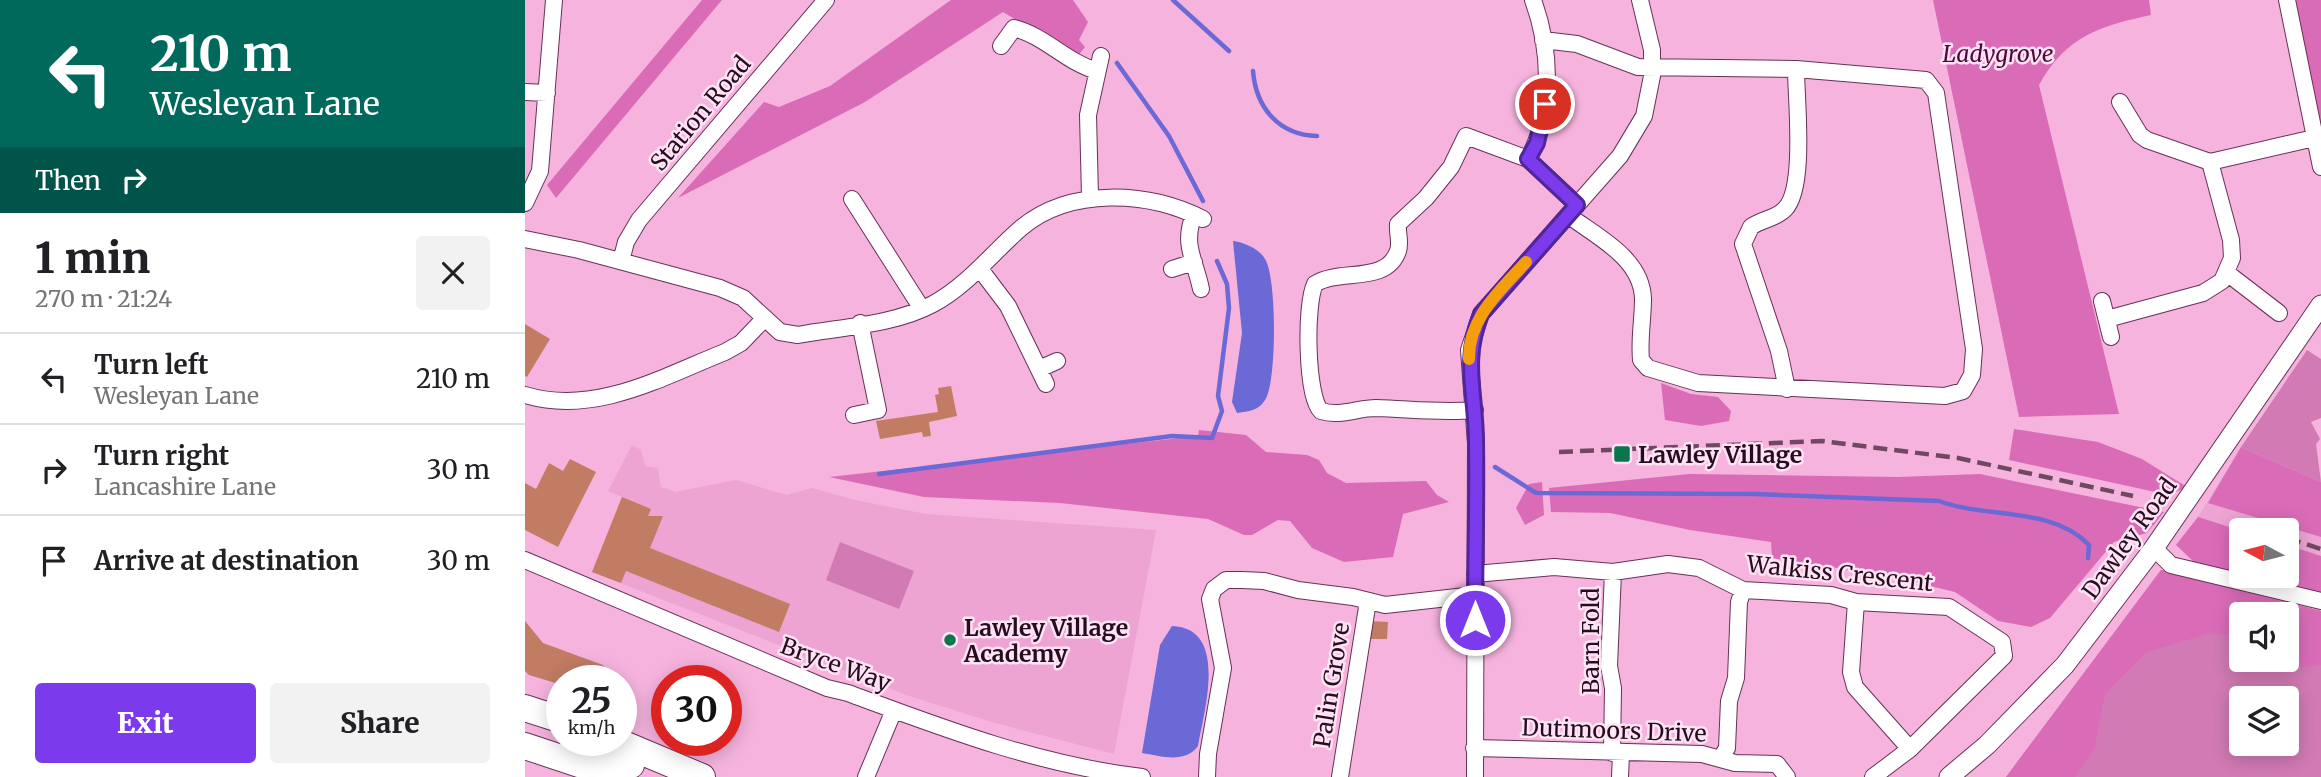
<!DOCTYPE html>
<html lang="en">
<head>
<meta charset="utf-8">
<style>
	:root { --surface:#fff; --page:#f2f2f2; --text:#202124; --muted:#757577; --line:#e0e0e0; --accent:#7c3aed }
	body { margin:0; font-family:Merriweather,serif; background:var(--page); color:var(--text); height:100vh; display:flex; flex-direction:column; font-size:26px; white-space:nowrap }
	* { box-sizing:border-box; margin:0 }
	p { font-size:23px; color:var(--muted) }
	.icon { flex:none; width:38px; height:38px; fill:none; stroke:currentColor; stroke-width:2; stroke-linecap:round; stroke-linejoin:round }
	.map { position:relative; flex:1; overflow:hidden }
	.sheet { display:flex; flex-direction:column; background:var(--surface); width:525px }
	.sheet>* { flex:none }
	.top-card { background:#00695c; color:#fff; overflow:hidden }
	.needle { width:46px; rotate:277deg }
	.controls { position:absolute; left:1704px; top:518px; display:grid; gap:14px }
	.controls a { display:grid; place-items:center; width:70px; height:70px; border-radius:7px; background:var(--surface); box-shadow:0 4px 18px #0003; font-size:35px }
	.speed { position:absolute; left:21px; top:665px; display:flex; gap:14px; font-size:35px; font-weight:700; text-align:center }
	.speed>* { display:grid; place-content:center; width:91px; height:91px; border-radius:50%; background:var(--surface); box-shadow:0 4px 18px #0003; line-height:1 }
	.speed small { font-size:18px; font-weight:400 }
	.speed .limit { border:10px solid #d22; background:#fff; color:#111 }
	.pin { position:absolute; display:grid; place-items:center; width:60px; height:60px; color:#fff; margin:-30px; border:4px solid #fff; border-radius:50%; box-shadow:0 2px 7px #0007 }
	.me { position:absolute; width:77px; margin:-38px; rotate:0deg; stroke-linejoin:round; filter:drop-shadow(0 0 5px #0008) }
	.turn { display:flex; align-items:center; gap:24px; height:147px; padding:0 35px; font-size:32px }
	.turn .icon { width:91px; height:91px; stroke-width:2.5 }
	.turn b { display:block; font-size:49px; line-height:60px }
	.then { display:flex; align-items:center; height:66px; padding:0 35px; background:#0003; gap:14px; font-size:26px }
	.round { display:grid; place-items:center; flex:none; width:74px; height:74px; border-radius:7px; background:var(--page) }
	.overview { display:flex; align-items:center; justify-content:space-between; height:119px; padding:0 35px }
	h1 { font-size:42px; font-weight:800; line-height:52px }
	.action { display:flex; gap:14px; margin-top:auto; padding:14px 35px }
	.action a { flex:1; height:80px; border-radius:7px; background:var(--accent); color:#fff; font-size:28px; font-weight:800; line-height:80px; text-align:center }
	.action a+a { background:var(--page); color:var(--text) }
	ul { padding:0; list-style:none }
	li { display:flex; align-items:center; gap:21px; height:91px; padding:0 35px; border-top:2px solid var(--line) }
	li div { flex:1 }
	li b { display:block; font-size:26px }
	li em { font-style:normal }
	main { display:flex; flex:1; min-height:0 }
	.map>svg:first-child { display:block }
	.built { fill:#eda4d3 }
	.green { fill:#d17ab4; fill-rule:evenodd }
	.forest { fill:#da6cb7 }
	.water { fill:#6b69d5 }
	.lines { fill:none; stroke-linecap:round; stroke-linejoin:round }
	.stream { stroke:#6b69d5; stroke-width:4.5 }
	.building { fill:#c17c63 }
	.minor-casing { stroke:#683156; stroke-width:18 }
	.tertiary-casing { stroke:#683156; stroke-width:21 }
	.primary-casing { stroke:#683156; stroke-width:28 }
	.minor { stroke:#fff; stroke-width:16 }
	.tertiary { stroke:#fff; stroke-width:19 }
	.primary { stroke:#fff; stroke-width:26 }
	.rail { stroke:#6f4861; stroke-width:4.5; stroke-dasharray:14 7; stroke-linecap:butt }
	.route-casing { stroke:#51269a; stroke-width:18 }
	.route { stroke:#7c3aed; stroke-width:12 }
	.slow { stroke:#f59e0b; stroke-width:12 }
	.poi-dot { fill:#0b754e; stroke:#ffe3f4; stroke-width:2.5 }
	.labels { text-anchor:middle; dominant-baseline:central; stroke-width:5; stroke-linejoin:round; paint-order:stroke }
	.park-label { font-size:23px; font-style:italic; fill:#4e083d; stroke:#ffe3f4 }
	.street-label { font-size:23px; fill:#240d1c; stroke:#ffe3f4 }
	.poi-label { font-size:23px; font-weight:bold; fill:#240d1c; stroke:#ffe3f4; text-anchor:start }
</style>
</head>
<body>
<main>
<section class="sheet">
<div class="top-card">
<div class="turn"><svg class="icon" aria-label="left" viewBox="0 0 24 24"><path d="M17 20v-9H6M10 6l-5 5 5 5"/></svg><div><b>210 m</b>Wesleyan Lane</div></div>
<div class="then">Then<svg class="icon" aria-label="right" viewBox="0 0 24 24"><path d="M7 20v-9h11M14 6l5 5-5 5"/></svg></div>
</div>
<div class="overview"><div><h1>1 min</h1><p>270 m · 21:24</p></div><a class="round"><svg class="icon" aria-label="close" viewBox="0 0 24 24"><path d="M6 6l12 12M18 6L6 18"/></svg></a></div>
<ul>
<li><svg class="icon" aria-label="left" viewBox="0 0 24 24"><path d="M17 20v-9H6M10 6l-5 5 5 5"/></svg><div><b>Turn left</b><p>Wesleyan Lane</p></div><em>210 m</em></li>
<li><svg class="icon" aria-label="right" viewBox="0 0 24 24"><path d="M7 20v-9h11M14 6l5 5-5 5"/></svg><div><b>Turn right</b><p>Lancashire Lane</p></div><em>30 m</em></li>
<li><svg class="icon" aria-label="arrive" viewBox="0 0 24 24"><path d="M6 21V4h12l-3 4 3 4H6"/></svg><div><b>Arrive at destination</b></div><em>30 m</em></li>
</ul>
<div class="action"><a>Exit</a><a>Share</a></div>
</section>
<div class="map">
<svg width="1796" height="777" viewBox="0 0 1796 777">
	<rect width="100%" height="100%" fill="#f6b3de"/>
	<path class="built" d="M107,445l9,5 4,16 13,2 3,19 14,5 61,-12 51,15 25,-7 43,12 71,14 230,16 -42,224 -119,-31 -86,-27 -317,-124 30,-75 -14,-6z
		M1716,447l80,35v114l-34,-20v-46h-45v46l-66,-31 22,-28z"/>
	<path class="green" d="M1782,350l14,9v59l-10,4 9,17 -4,5 5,38 -80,-35z
		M315,542l74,29 -15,38 -73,-29z
		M1636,570l160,41v166h-315zM1717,614h45v46h-45zM1717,698h45v46h-45z"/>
	<path class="forest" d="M177,0h20l-166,198 -9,-13z
		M426,0h122l15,22 -9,18 6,7 -8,10 -74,-45 -138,90 -187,96 86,-96 15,5 51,-21z
		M1408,0h216l2,15c-51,11 -85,21 -112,70l80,329 -100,3z
		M1767,0h29v132z
		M1136,383l30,11 27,3 13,14 -2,10 -28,5 -36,-6z
		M1489,429l84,13 44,17 45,28 -18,8 -160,-35z
		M674,430l47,5 20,17 41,3 12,5 8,13 19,10 80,-2 11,14 12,7 -46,12 -10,43 -49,5 -32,-14 -22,-27 -12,-1 -26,15h-8l-36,-16 -148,-16 -136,-6 -95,-20 369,-41z
		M1716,447l80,35v55l-113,-34z
		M1164,474l209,3 82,-3 184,38 -17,21 -33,9 -64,76 -19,9 -33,-6 -43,-29 -71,-17 -112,-17 -1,-16 -81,-12 -80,-17 -59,-1 -2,-24z
		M1017,482l2,33 -19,10 -9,-17 13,-24z
		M1673,517l44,14v45l-47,-13 -19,-18z
		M1762,545l34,11v40l-78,-20h44z
		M1636,570l160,41v54l-24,2 -10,-14v-39h-45v21l-35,-1 -60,18 -42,42 -11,55 -19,28h-69z"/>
	<path class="water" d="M708,241c10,1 27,8 32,18 12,18 12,124 0,141 -7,11 -16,11 -28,13l-5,-11 10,-69z
		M647,626c57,2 32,85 26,120 -13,18 -37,10 -56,7l18,-108z"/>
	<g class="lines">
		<path class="stream" d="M648,0l56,51
			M592,63l52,73 34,65
			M728,71c3,37 26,64 64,65
			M970,467l41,26 218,1 185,7c48,18 113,5 150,44l-1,13
			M354,474l293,-38 40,2 10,-27 -4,-15 11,-88 -2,-24 -10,-23"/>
	</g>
	<path class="building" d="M0,324l25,15 -23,38 -2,-1z
		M426,386l6,30 -28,6 2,14 -8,1 -1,-5 -42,7 -4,-18 62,-9 -3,-17 4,-1 -1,-6z
		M45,459l26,13 -38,75 -33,-17v-47l11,6 13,-26 14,8z
		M97,497l29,12 -3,7h15l-13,32 140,56 -11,28 -153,-61 -5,12 -29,-11z
		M0,621l18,22 60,22 6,12 -2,4h-45v4l-33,-10 -4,-4z
		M844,621l19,1 -1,17h-18z"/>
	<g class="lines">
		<defs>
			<path id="minor" d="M1762,0l34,167
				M1018,40l34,4 61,23 158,2 130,11 10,13 38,256 -2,26 -9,16 -18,5 -247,-13 -50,-15 -7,-8c-2,-21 2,-41 2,-61 -1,-41 -46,-62 -75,-84
				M476,46l13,-18c31,8 52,34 83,43
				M0,92l22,1
				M1595,102l20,33 7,5 63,22 104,-24
				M1003,159c26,-46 23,-110 5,-159
				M565,197l-2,-82 13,-59
				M327,199l70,110
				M0,203l15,-32 14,-171
				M669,215c-12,29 1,45 7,74
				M0,239l54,11 141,38 23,10 37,34 18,3c43,-8 96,-10 135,-31 35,-19 58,-50 88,-76 49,-41 127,-37 182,-9
				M96,261l5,-19 13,-22 187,-220
				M455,269l28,37 38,78
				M647,269l22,-7
				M1702,273l52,40
				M1577,301l9,36
				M1582,319l96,-26 19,-12 10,-23 -1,-18 -21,-78
				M514,369l18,-8
				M1262,389l-8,-38 -36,-107 8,-17c10,-8 25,-8 34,-18 21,-21 11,-110 11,-140
				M0,395c70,21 137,-18 200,-43l16,-9 23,-24
				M950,410c-34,3 -65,-1 -99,-2 -19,0 -36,9 -55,3 -15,-15 -16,-107 -6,-127 24,-16 71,1 83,-33 3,-9 -1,-18 0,-27l28,-26 25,-31 15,-31 62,23 49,46
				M329,415l24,-5 -18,-87
				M1629,548l17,17 150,36
				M0,560l302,128 21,5c97,36 191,72 294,84
				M950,574l79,-7 59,5 55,-8 31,4 44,22 88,5 25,7 93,5 53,35 2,14 -94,93 -37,28
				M1331,602l-5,70 4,15 55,62
				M949,748l228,6 33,9 42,1 10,13
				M1087,753l1,-65 -4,-22 4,-94
				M1196,758l6,-10 2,-47 7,-23 3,-76 4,-12
				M341,777l28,-67
				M682,777l1,-23 15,-86 -13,-69 4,-10 12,-9h16l22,1 34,9 55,7 32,8 90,-10
				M815,777l28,-176
				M950,777l1,-334 -7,-93 12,-36 139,-158 24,-40 8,-40v-26l-12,-50
				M1095,777l1,-23"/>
			<path id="tertiary" d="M1424,777l38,-32 78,-80 89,-117 167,-243"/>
			<path id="primary" d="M0,708l37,12
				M48,740l58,25
				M89,740l88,37
				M0,746l93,31"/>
		</defs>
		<use href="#minor" class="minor-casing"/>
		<use href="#tertiary" class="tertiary-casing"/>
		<use href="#primary" class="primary-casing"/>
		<use href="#minor" class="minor"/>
		<use href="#tertiary" class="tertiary"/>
		<use href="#primary" class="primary"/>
		<path class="rail" d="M1034,452l263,-11 136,17 175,38
			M1708,520l30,10
			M1762,538l34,11"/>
	</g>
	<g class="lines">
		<defs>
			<path id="route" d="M950,620c0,-59 2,-119 1,-178 0,-49 -14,-80 5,-128l96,-109 -49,-46 9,-16 8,-39"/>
		</defs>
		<use href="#route" class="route-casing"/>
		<use href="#route" class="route"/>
		<path class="slow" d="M944,359c-1,-41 32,-69 57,-97"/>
	</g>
	<g class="poi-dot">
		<rect x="1088" y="445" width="18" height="18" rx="3.5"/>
		<circle cx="425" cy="640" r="7"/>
	</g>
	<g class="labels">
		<g class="park-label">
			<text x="1473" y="53">Ladygrove</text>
		</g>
		<g class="street-label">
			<text transform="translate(175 113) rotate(-50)">Station Road</text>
			<text transform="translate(1604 538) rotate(-54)">Dawley Road</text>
			<text transform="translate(1315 573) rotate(6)">Walkiss Crescent</text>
			<text transform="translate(1065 641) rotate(-90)">Barn Fold</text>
			<text transform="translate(311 664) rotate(20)">Bryce Way</text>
			<text transform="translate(806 685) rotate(-81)">Palin Grove</text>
			<text transform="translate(1089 730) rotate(2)">Dutimoors Drive</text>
		</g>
		<g class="poi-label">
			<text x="1113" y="454">Lawley Village</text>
			<text x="439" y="627">Lawley Village<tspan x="439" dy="26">Academy</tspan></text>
		</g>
	</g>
</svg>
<div class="controls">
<a><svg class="needle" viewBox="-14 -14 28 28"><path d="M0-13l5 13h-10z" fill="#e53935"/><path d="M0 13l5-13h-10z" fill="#757577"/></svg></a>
<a><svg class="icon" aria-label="sound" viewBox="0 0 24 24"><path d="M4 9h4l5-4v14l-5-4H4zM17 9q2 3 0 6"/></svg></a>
<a><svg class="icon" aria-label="layers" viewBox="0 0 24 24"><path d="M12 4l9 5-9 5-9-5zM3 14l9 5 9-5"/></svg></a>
</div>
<div class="speed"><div>25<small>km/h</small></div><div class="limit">30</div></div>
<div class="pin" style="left:1020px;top:104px;background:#d93025"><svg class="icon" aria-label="arrive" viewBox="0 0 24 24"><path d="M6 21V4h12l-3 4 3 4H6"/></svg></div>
<svg class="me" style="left:950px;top:620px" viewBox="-20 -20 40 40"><circle r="17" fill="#7c3aed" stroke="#fff" stroke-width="3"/><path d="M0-11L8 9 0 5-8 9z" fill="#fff"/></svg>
</div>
</main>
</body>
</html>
